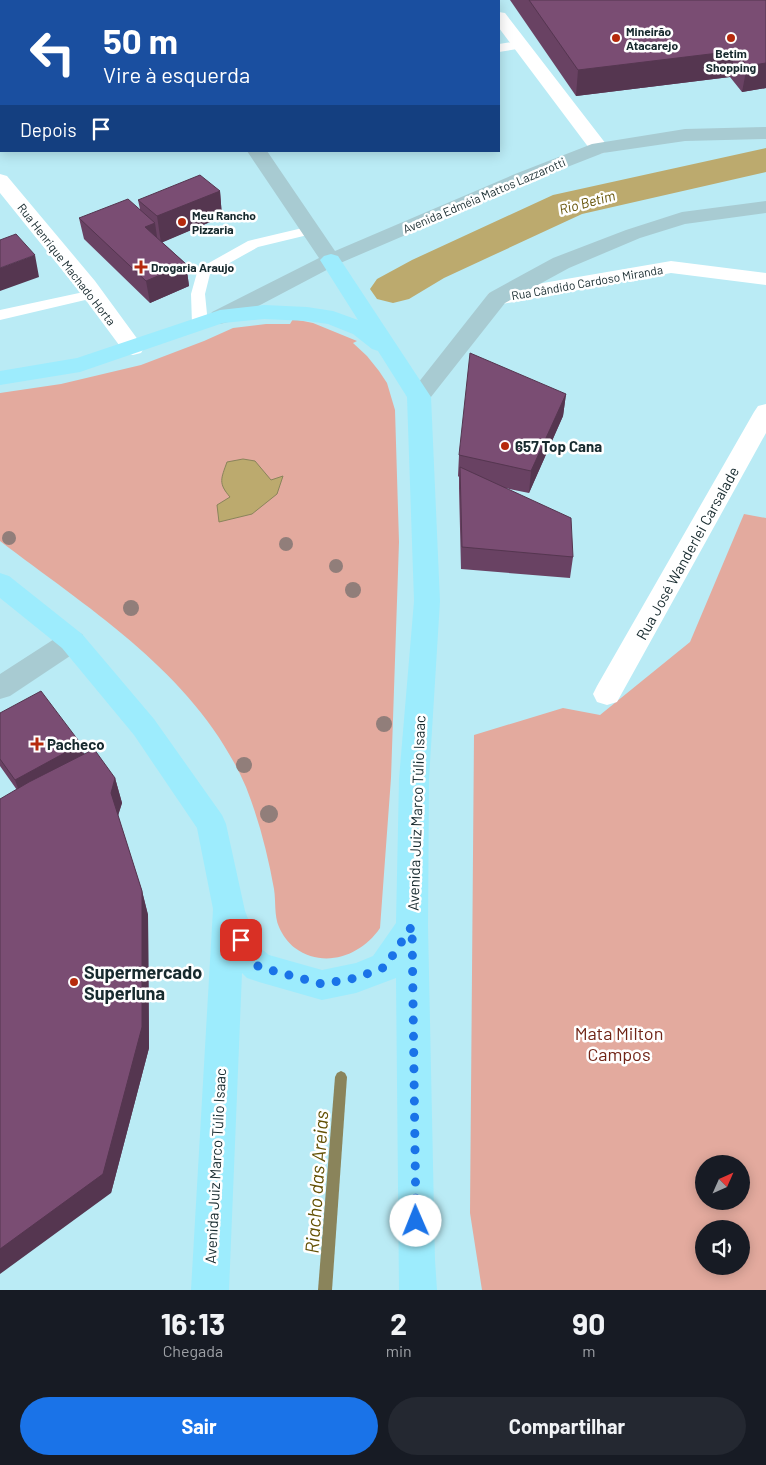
<!DOCTYPE html>
<html lang="pt">
<head>
<meta charset="utf-8">
<style>
	:root { --surface:#171b24; --page:#242831; --text:#f1f3f6; --muted:#9ea1a6; --accent:#1a73e8 }
	body { margin:0; font-family:Barlow,sans-serif; background:var(--page); color:var(--text); height:100vh; display:flex; flex-direction:column; font-size:19px; white-space:nowrap }
	* { box-sizing:border-box; margin:0 }
	p { font-size:16px; color:var(--muted) }
	.icon { flex:none; width:28px; height:28px; fill:none; stroke:currentColor; stroke-width:2; stroke-linecap:round; stroke-linejoin:round }
	.map { position:relative; height:1290px; overflow:hidden }
	.drawer { display:flex; flex-direction:column; background:var(--surface); flex:1 }
	.drawer>* { flex:none }
	.guide { position:absolute; left:0px; top:0px; width:500px; height:152px; box-shadow:0 2px 12px #0003; background:#1a4fa0; color:#fff; overflow:hidden }
	.needle { width:32px; rotate:45deg }
	.controls { position:absolute; left:695px; top:1155px; display:grid; gap:10px }
	.controls a { display:grid; place-items:center; width:55px; height:55px; border-radius:50%; background:var(--surface); box-shadow:0 2px 12px #0003; font-size:25px }
	.pin { position:absolute; display:grid; place-items:center; width:42px; height:42px; color:#fff; margin:-21px; border-radius:10px; box-shadow:0 2px 8px #0006 }
	.me { position:absolute; width:55px; margin:-28px; rotate:359deg; stroke-linejoin:round; filter:drop-shadow(0 0 4px #0008) }
	.turn { display:flex; align-items:center; gap:18px; height:105px; padding:0 20px; font-size:22px }
	.turn .icon { width:65px; height:65px; stroke-width:2.5 }
	.turn b { display:block; font-size:35px; line-height:42px }
	.then { display:flex; align-items:center; height:48px; padding:0 20px; background:#0003; gap:10px; font-size:19px }
	.eta { display:flex; justify-content:space-evenly; align-items:center; height:85px; text-align:center }
	.eta b { font-size:30px; font-weight:700; line-height:35px }
	.button { display:flex; gap:10px; margin-top:auto; padding:10px 20px }
	.button a { flex:1; height:58px; border-radius:30px; background:var(--accent); color:#fff; font-size:20px; font-weight:700; line-height:58px; text-align:center }
	.button a+a { background:var(--page); color:var(--text) }
	.map>svg:first-child { display:block }
	.green { fill:#e3aa9e; fill-rule:evenodd }
	.water { fill:#bcaa6e; stroke:#8a845b }
	.lines { fill:none; stroke-linecap:round; stroke-linejoin:round }
	.stream { fill:#8a845b; fill-rule:evenodd }
	.river { fill:#bcaa6e; fill-rule:evenodd }
	.lane { fill:#fff; fill-rule:evenodd }
	.street { fill:#fff; fill-rule:evenodd }
	.secondary { fill:#a8cbd2; fill-rule:evenodd }
	.primary { fill:#9decfd; fill-rule:evenodd }
	.tree { fill:#917e7a }
	.wall { fill:#694263 }
	.shaded-wall { fill:#553650 }
	.building { fill:#7a4d73; stroke:#553650 }
	.route { stroke:#1a73e8; stroke-width:9; stroke-dasharray:0 16.2 }
	.poi-dot { fill:#b62a0d; stroke:#fff; stroke-width:2 }
	.labels { text-anchor:middle; dominant-baseline:central; stroke-width:5; stroke-linejoin:round; paint-order:stroke }
	.far-poi-label { font-size:12px; font-weight:bold; fill:#172a2e; stroke:#fff; text-anchor:start }
	.far-street-label { font-size:12px; fill:#172a2e; stroke:#fff }
	.far-water-label { font-size:14px; font-style:italic; fill:#635003; stroke:#fff }
	.poi-label { font-size:15px; font-weight:bold; fill:#172a2e; stroke:#fff; text-anchor:start }
	.street-label { font-size:15px; fill:#172a2e; stroke:#fff }
	.near-poi-label { font-size:18px; font-weight:bold; fill:#172a2e; stroke:#fff; text-anchor:start }
	.near-park-label { font-size:18px; fill:#702416; stroke:#fff }
	.near-water-label { font-size:19px; font-style:italic; fill:#635003; stroke:#fff }
</style>
</head>
<body>
<div class="map">
<svg width="766" height="1290" viewBox="0 0 766 1290">
	<rect width="100%" height="100%" fill="#baebf5"/>
	<path class="green" d="M293,319l20,4 44,18 -4,2 14,13 12,15 8,12 8,27 4,132 -8,236 -11,150c-19,28 -56,41 -85,20 -7,-5 -13,-14 -16,-21 -5,-11 -3,-26 -5,-38 -6,-34 -15,-69 -28,-102 -48,-111 -153,-175 -246,-246v-148l61,-9 80,-19 63,-24 29,-13 33,-4h24z
		M744,514l22,4v772h-284l-12,-77 4,-478 89,-27 37,7 90,-73zM704,1164h37v37h-37zM704,1229h37v37h-37z"/>
	<path class="water" d="M243,459l12,2 16,19 12,-4 -6,18 -25,20 -33,8 -2,-17 13,-8c-12,-14 -9,-18 -3,-35z"/>
	<g class="lines">
		<path class="stream" d="M341,1071l4,2 2,4 -15,213h-14l17,-213 2,-4z"/>
		<path class="river" d="M766,148v24l-184,42 -138,64 -35,21 -16,4 -16,-4 -7,-10 7,-10 35,-19 141,-65z"/>
		<path class="lane" d="M427,0h22l1,1h-24z
			M519,41l6,4 -2,3 -24,4v-8z
			M311,226l5,1 2,3 -2,3 -58,14 -48,27 -5,20 3,30 -3,3h-10l-3,-3 -1,-30 7,-25 50,-28z
			M93,290l5,1 2,3 -2,3 -98,23v-10z"/>
		<path class="street" d="M478,0h17v1h-17z
			M499,12l6,1 101,131 3,4 -3,4 -7,2 -7,-2 -93,-124z
			M0,174l7,2 88,105 49,67 -3,5 -8,2 -8,-2 -46,-62 -79,-98z
			M671,261l95,12v12l-95,-12 -174,32 -8,-2 -3,-5 3,-5 8,-2z
			M766,404v29l-149,269 -10,3 -10,-3 -4,-8 4,-8 157,-274 4,-6z"/>
		<path class="secondary" d="M147,0h17v1h-17z
			M766,127v12l-81,2 -82,12 -74,29 -191,82 -110,58 -8,2 -8,-2 -3,-5 3,-5 107,-54 -72,-107h20l68,100 180,-77 77,-30 93,-15z
			M766,201v12l-81,11 -45,14 -71,30 -64,35 -78,99 -8,3 -8,-3 -4,-5 82,-104 64,-35 73,-28 56,-18z
			M72,631l10,3 4,7 -4,7 -72,48 -10,3v-25l62,-40z"/>
		<path class="primary" d="M331,254l7,2 93,141 9,204 -11,178 -1,147 7,334 2,30h-38l-3,-312 -40,15 -34,7 -63,-18 -12,-4 -5,-5 -13,317h-38l22,-381 -16,-81 -63,-93 -72,-87 -62,-50v-25l9,3 73,58 72,85 68,96 4,9 19,87 14,36 10,8 53,15 34,-7 17,-7 23,-33 3,-144 15,-178 -7,-204 -29,-46 -6,-2 -19,-15 -25,-10 -21,-3 -43,-2 -41,4 -143,49 -80,13v-14l77,-13 143,-48 44,-5 43,2 26,4 25,9 -38,-60 4,-4z"/>
	</g>
	<g class="tree">
		<circle cx="9" cy="538" r="7"/>
		<circle cx="286" cy="544" r="7"/>
		<circle cx="336" cy="566" r="7"/>
		<circle cx="353" cy="590" r="8"/>
		<circle cx="131" cy="608" r="8"/>
		<circle cx="384" cy="724" r="8"/>
		<circle cx="244" cy="765" r="8"/>
		<circle cx="269" cy="814" r="9"/>
	</g>
	<path class="wall" d="M510,0h256v88l-24,4 -12,-15 -154,19z
		M220,191l2,26 -60,25 24,22 3,22 -39,17 -66,-64 -5,-21 61,-9 -2,-9z
		M566,394l-3,22 -34,77 -24,-5 68,69 -3,21 -109,-9 -2,-81v-11l-1,-1 1,-21z
		M0,713l81,31 3,10 31,24 7,25 -4,13 24,75 6,24 1,133 -38,145 -94,-403 -17,-24z"/>
	<path class="shaded-wall" d="M735,51l-5,26 -154,19 2,-26z
		M766,63v25l-24,4 5,-26z
		M220,191l2,26 -61,26 -4,-27z
		M155,223l3,21 -13,-17z
		M35,255l4,22 -39,14v-23z
		M186,264l3,22 -39,17 -4,-22z
		M566,394l-3,22 -34,77 2,-22z
		M81,744l4,14 -65,36 -5,-14z
		M115,778l7,25 -5,15 -6,-25z
		M142,891l6,24 1,133 -38,145 -111,81v-25z"/>
	<path class="building" d="M529,0h237v63l-19,3 -12,-15 -157,19z
		M200,175l20,16 -63,25 -19,-16z
		M128,199l27,24 -10,4 41,37 -40,17 -67,-63z
		M16,234l19,21 -35,13v-28z
		M470,353l96,41 -35,77 -72,-16z
		M460,467l111,51 2,39 -111,-10z
		M41,691l40,53 -66,36 -15,-21v-46z
		M94,749l21,29 -4,15 31,98v136l-39,147 -103,75v-450l29,-17z"/>
	<g class="lines">
		<path class="route" d="M241,940l5,16 13,11 63,17 34,-6 29,-11 27,-41 4,295"/>
	</g>
	<g class="poi-dot">
		<circle cx="616" cy="38" r="5"/>
		<circle cx="731" cy="38" r="5"/>
		<circle cx="182" cy="222" r="5"/>
		<path d="M138.5 259.5h5v5h5v5h-5v5h-5v-5h-5v-5h5z"/>
		<circle cx="505" cy="446" r="5"/>
		<path d="M34.5 736.5h5v5h5v5h-5v5h-5v-5h-5v-5h5z"/>
		<circle cx="74" cy="982" r="5"/>
	</g>
	<g class="labels">
		<g class="far-poi-label">
			<text x="626" y="31">Mineirão<tspan x="626" dy="14">Atacarejo</tspan></text>
			<text x="731" y="53" text-anchor="middle">Betim<tspan x="731" dy="14">Shopping</tspan></text>
			<text x="192" y="215">Meu Rancho<tspan x="192" dy="14">Pizzaria</tspan></text>
			<text x="151" y="267">Drogaria Araujo</text>
		</g>
		<g class="far-street-label">
			<text transform="translate(484 195) rotate(-23)">Avenida Edméia Mattos Lazzarotti</text>
			<text transform="translate(67 264) rotate(52)">Rua Henrique Machado Horta</text>
			<text transform="translate(587 282) rotate(-10)">Rua Cândido Cardoso Miranda</text>
		</g>
		<g class="far-water-label">
			<text transform="translate(587 202) rotate(-15)">Rio Betim</text>
		</g>
		<g class="poi-label">
			<text x="515" y="446">657 Top Cana</text>
			<text x="47" y="744">Pacheco</text>
		</g>
		<g class="street-label">
			<text transform="translate(687 553) rotate(-61)">Rua José Wanderlei Carsalade</text>
			<text transform="translate(416 813) rotate(-88)">Avenida Juiz Marco Túlio Isaac</text>
			<text transform="translate(215 1166) rotate(-87)">Avenida Juiz Marco Túlio Isaac</text>
		</g>
		<g class="near-poi-label">
			<text x="84" y="972">Supermercado<tspan x="84" dy="21">Superluna</tspan></text>
		</g>
		<g class="near-park-label">
			<text x="619" y="1033">Mata Milton<tspan x="619" dy="21">Campos</tspan></text>
		</g>
		<g class="near-water-label">
			<text transform="translate(316 1182) rotate(-86)">Riacho das Areias</text>
		</g>
	</g>
</svg>
<div class="controls">
<a><svg class="needle" viewBox="-14 -14 28 28"><path d="M0-13l5 13h-10z" fill="#e53935"/><path d="M0 13l5-13h-10z" fill="#9ea1a6"/></svg></a>
<a><svg class="icon" aria-label="sound" viewBox="0 0 24 24"><path d="M4 9h4l5-4v14l-5-4H4zM17 9q2 3 0 6"/></svg></a>
</div>
<div class="pin" style="left:241px;top:940px;background:#d93025"><svg class="icon" aria-label="arrive" viewBox="0 0 24 24"><path d="M6 21V4h12l-3 4 3 4H6"/></svg></div>
<svg class="me" style="left:416px;top:1221px" viewBox="-20 -20 40 40"><circle r="19" fill="#fff"/><path d="M0-13L10 11 0 6-10 11z" fill="#1a73e8"/></svg>
<div class="guide">
<div class="turn"><svg class="icon" aria-label="left" viewBox="0 0 24 24"><path d="M17 20v-9H6M10 6l-5 5 5 5"/></svg><div><b>50 m</b>Vire à esquerda</div></div>
<div class="then">Depois<svg class="icon" aria-label="arrive" viewBox="0 0 24 24"><path d="M6 21V4h12l-3 4 3 4H6"/></svg></div>
</div>
</div>
<section class="drawer">
<div class="eta">
<div><b>16:13</b><p>Chegada</p></div>
<div><b>2</b><p>min</p></div>
<div><b>90</b><p>m</p></div>
</div>
<div class="button"><a>Sair</a><a>Compartilhar</a></div>
</section>
</body>
</html>
